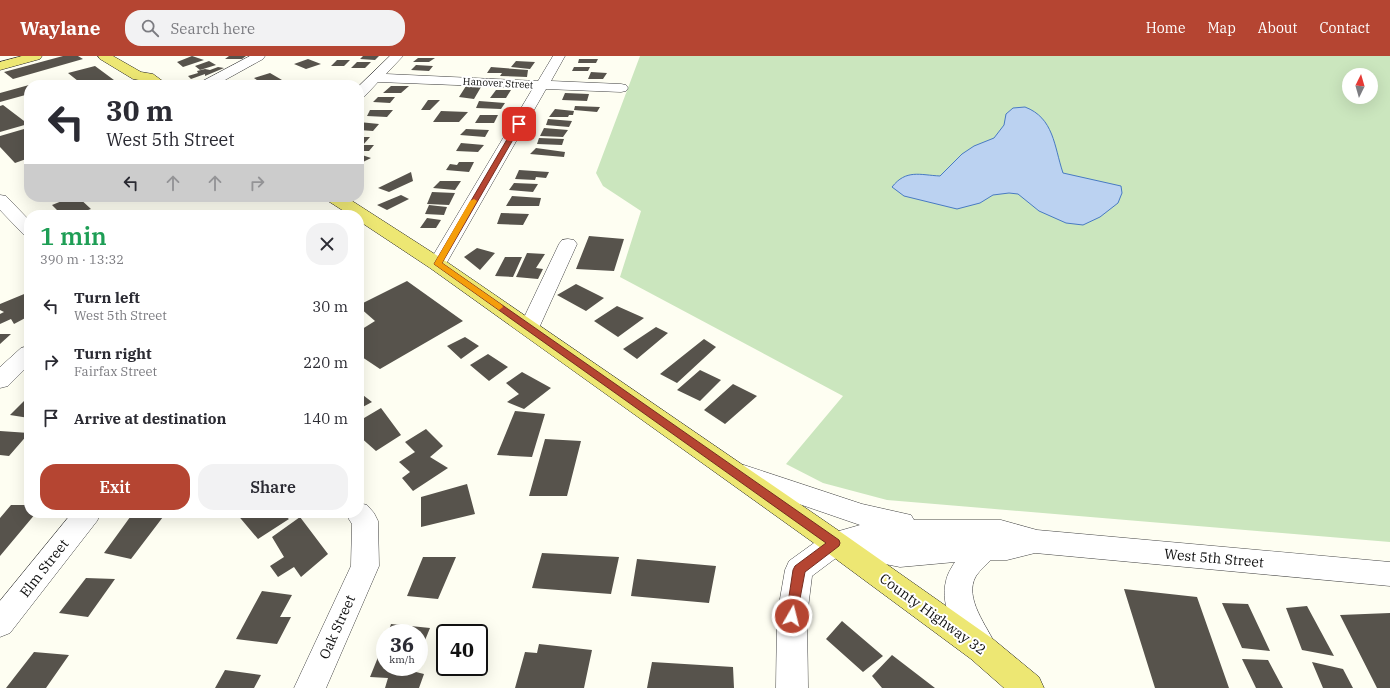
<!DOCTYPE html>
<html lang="en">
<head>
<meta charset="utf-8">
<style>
	:root { --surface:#fff; --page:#f2f2f3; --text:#2b2b33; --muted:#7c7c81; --accent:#b54532 }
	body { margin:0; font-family:"IBM Plex Serif",serif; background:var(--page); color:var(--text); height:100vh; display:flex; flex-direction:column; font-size:15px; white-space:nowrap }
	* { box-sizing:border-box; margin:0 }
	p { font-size:13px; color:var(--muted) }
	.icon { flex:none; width:22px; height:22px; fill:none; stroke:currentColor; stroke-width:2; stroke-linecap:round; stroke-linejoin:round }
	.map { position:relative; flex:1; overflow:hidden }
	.panel { position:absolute; left:24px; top:154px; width:340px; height:308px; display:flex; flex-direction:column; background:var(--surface); border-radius:16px; box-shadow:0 4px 16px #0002 }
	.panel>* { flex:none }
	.hud { position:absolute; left:24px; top:24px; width:340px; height:122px; border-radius:16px; box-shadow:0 4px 16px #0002; background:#fff; color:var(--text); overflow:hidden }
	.needle { width:26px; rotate:5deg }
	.tools { position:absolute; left:1342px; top:12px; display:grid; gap:8px }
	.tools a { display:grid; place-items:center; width:36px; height:36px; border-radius:50%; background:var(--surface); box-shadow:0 4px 16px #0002; font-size:20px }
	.speed { position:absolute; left:376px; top:568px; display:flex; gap:8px; font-size:20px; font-weight:700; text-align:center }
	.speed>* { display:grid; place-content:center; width:52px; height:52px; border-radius:50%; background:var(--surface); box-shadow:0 4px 16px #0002; line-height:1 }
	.speed small { font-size:10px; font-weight:400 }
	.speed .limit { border:2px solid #111; border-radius:6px; background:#fff; color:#111 }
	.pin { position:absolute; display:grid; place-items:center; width:34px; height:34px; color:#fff; margin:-17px; border-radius:8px; box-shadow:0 2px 6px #0006 }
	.me { position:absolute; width:44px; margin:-22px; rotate:8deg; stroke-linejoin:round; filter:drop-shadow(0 0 3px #0008) }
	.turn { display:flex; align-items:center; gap:14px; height:84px; padding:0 16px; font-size:18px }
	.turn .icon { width:52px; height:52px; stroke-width:2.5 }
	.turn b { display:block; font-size:28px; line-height:34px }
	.lanes { display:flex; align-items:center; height:38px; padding:0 16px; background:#0003; justify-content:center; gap:20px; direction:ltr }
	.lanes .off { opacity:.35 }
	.round { display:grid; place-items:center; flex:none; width:42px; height:42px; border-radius:16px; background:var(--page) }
	.head { display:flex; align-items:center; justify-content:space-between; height:68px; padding:0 16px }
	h1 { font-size:24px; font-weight:600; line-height:30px; color:#1e9e55 }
	.primary-button { display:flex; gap:8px; margin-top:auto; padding:8px 16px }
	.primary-button a { flex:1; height:46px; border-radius:16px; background:var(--accent); color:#fff; font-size:16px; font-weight:600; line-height:46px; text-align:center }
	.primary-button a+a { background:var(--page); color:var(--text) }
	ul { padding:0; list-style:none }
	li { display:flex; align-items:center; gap:12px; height:56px; padding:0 16px }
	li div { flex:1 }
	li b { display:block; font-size:15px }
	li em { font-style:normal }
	header { display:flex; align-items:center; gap:24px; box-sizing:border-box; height:56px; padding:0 20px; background:var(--accent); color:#fff }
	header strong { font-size:19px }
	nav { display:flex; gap:22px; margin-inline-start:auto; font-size:14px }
	.search { width:280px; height:36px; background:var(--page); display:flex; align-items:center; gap:10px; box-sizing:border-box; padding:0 14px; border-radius:16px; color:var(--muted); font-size:15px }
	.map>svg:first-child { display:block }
	.green { fill:#cbe6be; fill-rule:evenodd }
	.water { fill:#bbd2f1; stroke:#487ac3 }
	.building { fill:#57534c }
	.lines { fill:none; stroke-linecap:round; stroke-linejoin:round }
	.minor-casing { stroke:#424242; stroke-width:1 }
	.major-casing { stroke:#202020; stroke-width:1 }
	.minor { fill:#fff; fill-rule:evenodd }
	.major { fill:#ede773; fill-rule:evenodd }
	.route { fill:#b54532; stroke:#762d20 }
	.slow { fill:#f59e0b }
	.labels { text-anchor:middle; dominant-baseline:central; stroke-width:4; stroke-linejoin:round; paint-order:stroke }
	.far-street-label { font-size:10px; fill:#0f0f0f; stroke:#fff }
	.near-street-label { font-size:14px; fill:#0f0f0f; stroke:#fff }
</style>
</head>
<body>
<header>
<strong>Waylane</strong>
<div class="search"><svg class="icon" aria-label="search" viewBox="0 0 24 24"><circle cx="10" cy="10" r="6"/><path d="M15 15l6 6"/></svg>Search here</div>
<nav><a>Home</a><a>Map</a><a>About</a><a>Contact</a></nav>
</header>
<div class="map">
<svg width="1390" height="632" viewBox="0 0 1390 632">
	<rect width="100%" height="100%" fill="#fefef2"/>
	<path class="green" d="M640,0h750v486l-503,-42 -64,-17 -37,-19 57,-68 -223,-119 21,-66 -38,-25 -7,-13zM1349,19h22v22h-22z"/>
	<path class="water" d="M1025,51c29,11 29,39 38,66l58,13 1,7 -4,10 -18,14 -17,8 -17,-2 -27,-12 -21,-17 -9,-1 -16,2 -13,8 -23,6 -53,-13 -12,-9c14,-18 28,-12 48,-11l22,-22 12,-8 20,-8 10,-13 2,-11 7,-6z"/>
	<path class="building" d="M63,0h15l5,3 -70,20 -9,-7z
		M192,0l12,4 -21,7 -6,-5z
		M229,0h17l-4,3h-17z
		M363,0h16l-4,4 -15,-1z
		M418,2h17l-6,4h-16z
		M308,3l13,5 -15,5 -12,-5z
		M579,3h19l-2,4h-18z
		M337,4h13l-6,6h-13z
		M209,5l7,4 -16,5 -5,-4z
		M516,5l19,1 -5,7 -19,-2z
		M357,6h14l-6,6h-14z
		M416,9l17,1 -4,5 -18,-1z
		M95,10l23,17 -8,2h-27l-15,-12z
		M218,11l6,1 -19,8v-2l-14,5 -3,-3 10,-3 -1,-2 8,-2 5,1z
		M491,11l37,3 -1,7 -27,-1 2,-3h-15z
		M574,11h16l-2,4h-16z
		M591,16l16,1 -4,6h-15z
		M270,17l12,7 -12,5h-6l-10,-7z
		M49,24l4,5h-22z
		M29,29v9l-29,8v-9z
		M391,30h18l-8,7h-18z
		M466,30l15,1 -7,12 -15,-2z
		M496,34h15l-5,8h-16z
		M565,37l24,1 -2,7 -25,-1z
		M378,41h17l-5,6 -17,-1z
		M428,44h12l-10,10h-9z
		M479,45l26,2 -4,6 -25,-1z
		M3,49l25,19 -28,8v-26z
		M575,50l25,1 -3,5 -23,-2z
		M555,53l19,2 -1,4h-4l-1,2h-19z
		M370,54h23l-6,7 -20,-1z
		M441,55l27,1 -9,10h-26z
		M480,59h18l-4,8h-19z
		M548,63l24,2 -3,6 -23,-2z
		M359,66l20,2 -6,7 -14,-1z
		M544,72l24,2 -5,7 -23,-1z
		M24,73l5,5v24l-14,5 -15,-16v-11z
		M466,73l23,1 -4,7 -25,-2z
		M359,81h11l-7,8h11l-5,6h-10z
		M539,82l25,1 -2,6 -25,-1z
		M461,87l23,2 -6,7 -22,-1z
		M536,92l29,4 -1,5 -34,-3z
		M359,98l12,4 -12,6z
		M459,106h15l-5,10 -23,-2 4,-6 7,1z
		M519,114l30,2 -3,6 -10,-1 -1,3 -20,-1z
		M411,116l2,9 -24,11 -11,-4z
		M440,125h21l-6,9 -22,-2z
		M514,127l24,1 -5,8 -24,-2z
		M432,136l23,1 -6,12 -22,-1z
		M401,139l8,4 -22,11 -10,-5z
		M512,140l29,2 -2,8h-33z
		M72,141h6l13,12 -17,6h-12l-10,-10z
		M429,149l18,2 -3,8 -19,-1z
		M501,157l28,1 -6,11 -26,-1z
		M427,162l14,2 -5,8h-16z
		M589,180l35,3 -10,32 -38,-2z
		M477,192l18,5 -15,17 -16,-13z
		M527,197l18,1 -9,14 7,1 -5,10 -22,-2z
		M505,201h17l-9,20 -18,-1z
		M407,225l56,40 -83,48 -21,-14v-24l16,-10 -16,-14v-2z
		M576,228l28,14 -18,13 -29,-16z
		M29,236v24l-15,8 -3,-5 -11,5v-10l4,-2 -4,-2v-6z
		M617,250l27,12 -26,19 -24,-16z
		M656,271l12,6 -31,26 -14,-10z
		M0,278h11l-11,10z
		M465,281l14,9 -18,13 -14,-13z
		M704,283l12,8 -39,36 -17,-9z
		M488,298l20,13 -19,14 -19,-16z
		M700,314l21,10 -21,21 -23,-11z
		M522,316l29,16 -27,21 -17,-7 12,-8 -13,-11z
		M733,328l24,12 -32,28 -21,-14z
		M359,336l13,10 -13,7z
		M29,340v22l-19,-3z
		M381,352l20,27 -25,16 -17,-15v-15z
		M515,355l30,3 -13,43 -35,-2z
		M426,373l17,17 -13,11 18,11 -35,23 -11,-13 8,-6 -11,-10 16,-10 -10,-10z
		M0,375l29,2 -20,23 -9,-1z
		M545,383l36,2 -14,55h-38z
		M467,428l8,30 -54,13v-30z
		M11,449h18v8h7l-36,43v-38z
		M133,457h33l-35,46 -27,-6z
		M236,457h45l8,6 -31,20z
		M300,461l28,37 -27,23 -7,-10 -16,10 -8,-11 14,-9 -12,-20z
		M542,497l77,4 -8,37 -79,-6z
		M423,501h33l-18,42 -31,-3z
		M637,503l79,7 -7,37 -78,-7z
		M86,522l29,1 -27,38 -29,-4z
		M1124,533l73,8 32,91h-74z
		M262,535l30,4 -12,22h11l-14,27 -41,-5z
		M1222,547l26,1 22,47 -28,-3z
		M1307,550l27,50 -32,-6 -16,-42z
		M1390,557v75h-13l-37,-73z
		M842,565l41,35 -20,16 -37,-33z
		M391,568l39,4 -11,27v-22h-31z
		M385,584v27h29l-2,4 12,3 -5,14h-34l3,-10 -18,-1z
		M539,588l53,6 -8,38h-69l10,-36 12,1z
		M34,596l35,3 -23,33h-40z
		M892,599l43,33h-53l-10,-12z
		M1242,603l26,1 15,28h-27z
		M652,606l81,5 1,21h-87z
		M1312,606l31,7 10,19h-30z
		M225,614l36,5 -7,13h-39z"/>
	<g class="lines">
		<defs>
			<path id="minor" d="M250,0h15l-2,3 -47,26h-17l2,-3z
				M390,0h13l-17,18 152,7 15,-25h12l-14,25 70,3 5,1 2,3 -2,3 -5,1 -75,-3 -100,175 -2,4 -7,2 -7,-2 -2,-4 105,-176 -155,-6 -14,15 -5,1v-12z
				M0,139l6,1 23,24v15l-6,-1 -23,-24z
				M568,183l6,1 3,4 -38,84 -3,5 -7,2 -7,-2 -3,-5 40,-84 3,-4z
				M29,290v19l-21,21 -8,2v-21l21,-19z
				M744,409l118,39 49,11 3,5h87l36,10 353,32v24l-355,-33 -28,7h-16c-5,5 -11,10 -15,16 -13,22 12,51 20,70l-4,10 -11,4 -11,-4c-12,-21 -31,-49 -24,-75 1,-6 5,-13 9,-19l-55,5 -60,-12 -28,21 -5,40 1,72h-32l1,-72 8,-46 4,-9 36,-26 35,-10 -125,-43 -4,-7 4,-7z
				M359,447l8,2 7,8 4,8 1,45 -53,122h-32l57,-122 1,-42 -7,-11h14z
				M72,457h29l-4,8 -87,112 -10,4v-36z"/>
			<path id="major" d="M22,0h20l-2,3 -40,11v-8z
				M98,0h15l28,16 12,2 15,11h-16l-7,-4 -12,-2 -33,-20z
				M326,141h20l98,63 401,275 148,104 46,38 5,11h-40l-33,-29 -146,-108 -395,-283 -71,-47v-6h-9l-22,-14z"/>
		</defs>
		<use href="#minor" class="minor-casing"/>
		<use href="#major" class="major-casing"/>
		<use href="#minor" class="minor"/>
		<use href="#major" class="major"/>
	</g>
	<path class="route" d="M519,66l3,2 -80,139 397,277 1,3 -1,3 -34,26 -9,48 -4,2 -4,-2 -2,-4 7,-46 2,-4 31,-23 -392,-279 82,-140z"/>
	<path class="slow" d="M474,143l3,2 -35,62 60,42 1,2 -4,3 -65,-46 36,-63z"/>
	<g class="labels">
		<g class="far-street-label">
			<text transform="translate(498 27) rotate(3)">Hanover Street</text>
		</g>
		<g class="near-street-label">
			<text transform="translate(1214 502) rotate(5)">West 5th Street</text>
			<text transform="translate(44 512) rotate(-52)">Elm Street</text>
			<text transform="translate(933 558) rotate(36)">County Highway 32</text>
			<text transform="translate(337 571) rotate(-66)">Oak Street</text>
		</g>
	</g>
</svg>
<div class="tools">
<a><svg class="needle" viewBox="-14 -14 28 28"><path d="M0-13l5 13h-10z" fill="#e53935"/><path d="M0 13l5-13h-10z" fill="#7c7c81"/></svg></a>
</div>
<div class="speed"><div>36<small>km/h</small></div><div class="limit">40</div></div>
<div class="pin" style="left:519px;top:68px;background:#d93025"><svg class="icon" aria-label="arrive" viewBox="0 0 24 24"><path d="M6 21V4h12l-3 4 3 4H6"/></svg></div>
<svg class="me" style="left:792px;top:560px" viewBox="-20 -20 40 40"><circle r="17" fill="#b54532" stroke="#fff" stroke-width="3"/><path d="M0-11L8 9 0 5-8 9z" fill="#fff"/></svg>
<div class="hud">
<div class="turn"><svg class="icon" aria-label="left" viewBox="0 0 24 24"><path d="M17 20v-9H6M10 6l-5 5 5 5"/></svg><div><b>30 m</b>West 5th Street</div></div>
<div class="lanes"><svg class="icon" aria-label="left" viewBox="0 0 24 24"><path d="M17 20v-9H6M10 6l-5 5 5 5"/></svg><svg class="icon off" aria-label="ahead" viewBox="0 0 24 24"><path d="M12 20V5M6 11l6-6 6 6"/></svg><svg class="icon off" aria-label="ahead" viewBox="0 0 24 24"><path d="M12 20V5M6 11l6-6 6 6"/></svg><svg class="icon off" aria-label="right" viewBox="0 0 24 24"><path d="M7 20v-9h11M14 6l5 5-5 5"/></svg></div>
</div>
<section class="panel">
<div class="head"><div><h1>1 min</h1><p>390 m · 13:32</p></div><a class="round"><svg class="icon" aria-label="close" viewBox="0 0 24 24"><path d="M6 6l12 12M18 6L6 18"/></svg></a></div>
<ul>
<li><svg class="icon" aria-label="left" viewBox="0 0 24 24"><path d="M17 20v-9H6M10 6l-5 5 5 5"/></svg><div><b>Turn left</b><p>West 5th Street</p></div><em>30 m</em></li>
<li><svg class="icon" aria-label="right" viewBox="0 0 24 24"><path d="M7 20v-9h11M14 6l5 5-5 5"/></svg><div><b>Turn right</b><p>Fairfax Street</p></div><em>220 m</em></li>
<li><svg class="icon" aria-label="arrive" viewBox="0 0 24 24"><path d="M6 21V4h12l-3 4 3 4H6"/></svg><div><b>Arrive at destination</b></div><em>140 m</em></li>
</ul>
<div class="primary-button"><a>Exit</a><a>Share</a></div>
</section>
</div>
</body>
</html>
